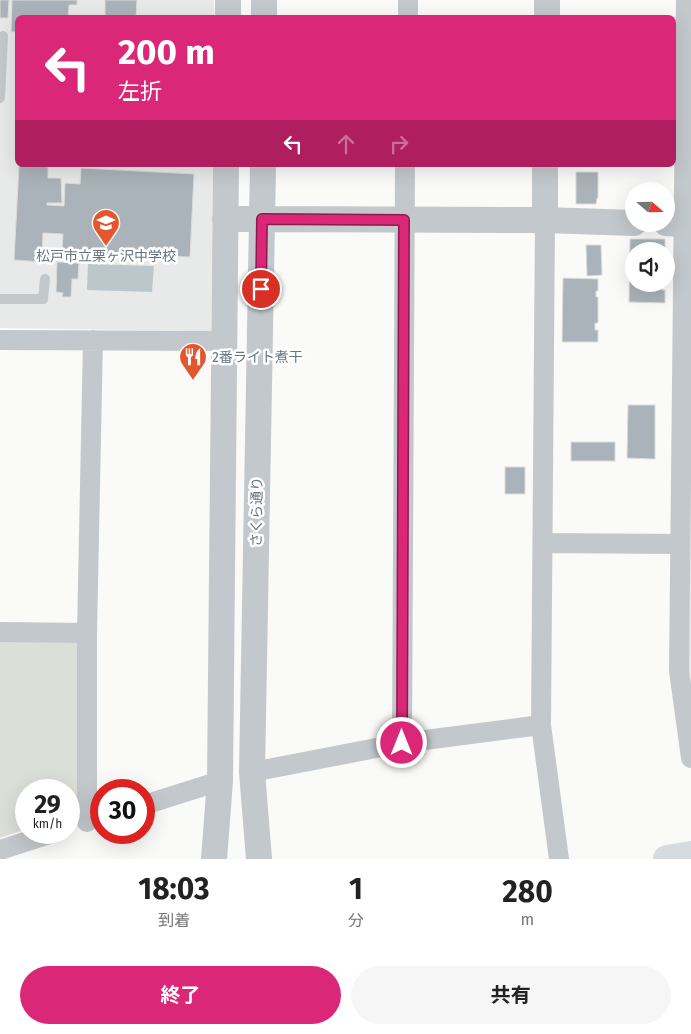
<!DOCTYPE html>
<html lang="ja">
<head>
<meta charset="utf-8">
<style>
	:root { --surface:#fff; --page:#f6f6f6; --text:#222; --muted:#767676; --accent:#db2777 }
	body { margin:0; font-family:"Fira Sans","Noto Sans JP",sans-serif; background:var(--page); color:var(--text); height:100vh; display:flex; flex-direction:column; font-size:19px; white-space:nowrap }
	* { box-sizing:border-box; margin:0 }
	p { font-size:16px; color:var(--muted) }
	.icon { flex:none; width:28px; height:28px; fill:none; stroke:currentColor; stroke-width:2; stroke-linecap:round; stroke-linejoin:round }
	.map { position:relative; height:859px; overflow:hidden }
	.side { display:flex; flex-direction:column; background:var(--surface); flex:1 }
	.side>* { flex:none }
	.top-card { position:absolute; left:15px; top:15px; width:661px; height:152px; border-radius:8px; box-shadow:0 5px 20px #0002; background:#db2777; color:#fff; overflow:hidden }
	.needle { width:32px; rotate:110deg }
	.fabs { position:absolute; left:625px; top:182px; display:grid; gap:10px }
	.fabs a { display:grid; place-items:center; width:50px; height:50px; border-radius:50%; background:var(--surface); box-shadow:0 5px 20px #0002; font-size:25px }
	.speed { position:absolute; left:15px; top:779px; display:flex; gap:10px; font-size:25px; font-weight:700; text-align:center }
	.speed>* { display:grid; place-content:center; width:65px; height:65px; border-radius:50%; background:var(--surface); box-shadow:0 5px 20px #0002; line-height:1 }
	.speed small { font-size:12px; font-weight:400 }
	.speed .limit { border:8px solid #d22; background:#fff; color:#111 }
	.pin { position:absolute; display:grid; place-items:center; width:42px; height:42px; color:#fff; margin:-21px; border:2px solid #fff; border-radius:50%; box-shadow:0 1px 5px #0007 }
	.me { position:absolute; width:55px; margin:-28px; rotate:0deg; stroke-linejoin:round; filter:drop-shadow(0 0 4px #0008) }
	.turn { display:flex; align-items:center; gap:18px; height:105px; padding:0 20px; font-size:22px }
	.turn .icon { width:65px; height:65px; stroke-width:2.5 }
	.turn b { display:block; font-size:35px; line-height:42px }
	.lanes { display:flex; align-items:center; height:48px; padding:0 20px; background:#0003; justify-content:center; gap:25px; direction:ltr }
	.lanes .off { opacity:.35 }
	.eta { display:flex; justify-content:space-evenly; align-items:center; height:85px; text-align:center }
	.eta b { font-size:30px; font-weight:700; line-height:35px }
	.cta { display:flex; gap:10px; margin-top:auto; padding:10px 20px }
	.cta a { flex:1; height:58px; border-radius:30px; background:var(--accent); color:#fff; font-size:20px; font-weight:700; line-height:58px; text-align:center }
	.cta a+a { background:var(--page); color:var(--text) }
	.map>svg:first-child { display:block }
	.built { fill:#e8e9e9 }
	.green { fill:#dadfd7 }
	.water { fill:#bbc7cb }
	.building { fill:#aab3b9; stroke:#dcdcda }
	.lines { fill:none; stroke-linecap:round; stroke-linejoin:round }
	.service { stroke:#c3c8cc; stroke-width:10 }
	.minor { stroke:#c3c8cc; stroke-width:20 }
	.tertiary { stroke:#c3c8cc; stroke-width:26 }
	.primary { stroke:#d6dbdf; stroke-width:28 }
	.route-casing { stroke:#8e194d; stroke-width:12 }
	.route { stroke:#db2777; stroke-width:9 }
	.labels { text-anchor:middle; dominant-baseline:central; stroke-width:5; stroke-linejoin:round; paint-order:stroke }
	.poi-label { font-size:14px; fill:#657683; stroke:#fff }
	.street-label { font-size:14px; fill:#657683; stroke:#fff }
</style>
</head>
<body>
<div class="map">
<svg width="691" height="859" viewBox="0 0 691 859">
	<rect width="100%" height="100%" fill="#fafaf8"/>
	<path class="built" d="M0,0h214v17l-196,1v147h195l-2,166 -211,-3z
		M691,446v250l-4,-23z"/>
	<path class="green" d="M0,636l82,5 -5,171 -8,3v-25h-43v39l-26,9z"/>
	<path class="water" d="M88,264l66,2 -2,26 -65,-2z"/>
	<path class="building" d="M0,0h9l-1,18h-8z
		M12,0h65v5h-8l-1,13h-50v14h-7z
		M105,0h32l-1,18h-31z
		M19,165h29v13h13l1,25h-15v2l17,1 1,-23 15,1 1,-16 113,6 -4,83 -128,-5 1,-18 -20,-1 -1,29 -28,-2z
		M576,172h22v26h-1l-1,6h-20z
		M630,239h35v12h-31v33h28v6h3v13l-36,-1z
		M586,245h15l1,30 -15,1z
		M57,262l22,1 -1,16h-6l-1,18h-9l1,-4 -7,-1z
		M563,278l35,1v12h-2v6h2v26h-3v7h3v12h-36z
		M628,405h27v54l-28,-1z
		M571,442h44v19h-44z
		M505,467h20v27h-20z"/>
	<g class="lines">
		<path class="service" d="M0,98l3,-62
			M0,299h43l2,-20"/>
		<path class="minor" d="M686,0l-7,671 12,87
			M408,18v-18
			M545,220l-4,505 18,134
			M0,340l225,1
			M543,543l137,1
			M0,632l87,1
			M402,743l139,-18
			M252,772l150,-29 3,-578
			M144,805l76,-24
			M87,822v-189l6,-293
			M0,850l56,-18"/>
		<path class="tertiary" d="M228,18v-18
			M264,18v-18
			M547,18v-18
			M225,219l320,1 89,3
			M545,220v-55
			M666,223l25,2
			M214,859l6,-78 6,-616
			M259,859l-7,-87 11,-607"/>
		<path class="primary" d="M667,859l24,-4"/>
	</g>
	<g class="lines">
		<defs>
			<path id="route" d="M261,289l1,-70 142,1 -2,523"/>
		</defs>
		<use href="#route" class="route-casing"/>
		<use href="#route" class="route"/>
	</g>
	<defs>
		<symbol id="school-pin" viewBox="-11 -11 22 30"><path d="M0 17L-7.5 6A9.5 9.5 0 1 1 7.5 6Z" fill="#e4572e" stroke="#fff"/><path d="M0-5L7-2L0 1L-7-2ZM-4 1L0 2.5L4 1V4Q0 6-4 4Z" fill="#fff"/></symbol>
		<symbol id="restaurant-pin" viewBox="-11 -11 22 30"><path d="M0 17L-7.5 6A9.5 9.5 0 1 1 7.5 6Z" fill="#e4572e" stroke="#fff"/><path d="M-5-6h1v4h1v-4h1v4h1v-4h1v5L-1.5 .5V6h-2V.5L-5-1ZM5-6V6H3V1.5H1.5Q1.5-4 5-6Z" fill="#fff"/></symbol>
	</defs>
	<g fill-rule="evenodd">
		<use href="#school-pin" x="90" y="207" width="32" height="43"/>
		<use href="#restaurant-pin" x="177" y="341" width="32" height="43"/>
	</g>
	<g class="labels">
		<g class="poi-label">
			<text x="106" y="256">松戸市立栗ヶ沢中学校</text>
			<text x="212" y="357" text-anchor="start">2番ライト煮干</text>
		</g>
		<g class="street-label">
			<text transform="translate(257 512) rotate(-89)">さくら通り</text>
		</g>
	</g>
</svg>
<div class="fabs">
<a><svg class="needle" viewBox="-14 -14 28 28"><path d="M0-13l5 13h-10z" fill="#e53935"/><path d="M0 13l5-13h-10z" fill="#767676"/></svg></a>
<a><svg class="icon" aria-label="sound" viewBox="0 0 24 24"><path d="M4 9h4l5-4v14l-5-4H4zM17 9q2 3 0 6"/></svg></a>
</div>
<div class="speed"><div>29<small>km/h</small></div><div class="limit">30</div></div>
<div class="pin" style="left:261px;top:289px;background:#d93025"><svg class="icon" aria-label="arrive" viewBox="0 0 24 24"><path d="M6 21V4h12l-3 4 3 4H6"/></svg></div>
<svg class="me" style="left:402px;top:743px" viewBox="-20 -20 40 40"><circle r="17" fill="#db2777" stroke="#fff" stroke-width="3"/><path d="M0-11L8 9 0 5-8 9z" fill="#fff"/></svg>
<div class="top-card">
<div class="turn"><svg class="icon" aria-label="left" viewBox="0 0 24 24"><path d="M17 20v-9H6M10 6l-5 5 5 5"/></svg><div><b>200 m</b>左折</div></div>
<div class="lanes"><svg class="icon" aria-label="left" viewBox="0 0 24 24"><path d="M17 20v-9H6M10 6l-5 5 5 5"/></svg><svg class="icon off" aria-label="ahead" viewBox="0 0 24 24"><path d="M12 20V5M6 11l6-6 6 6"/></svg><svg class="icon off" aria-label="right" viewBox="0 0 24 24"><path d="M7 20v-9h11M14 6l5 5-5 5"/></svg></div>
</div>
</div>
<section class="side">
<div class="eta">
<div><b>18:03</b><p>到着</p></div>
<div><b>1</b><p>分</p></div>
<div><b>280</b><p>m</p></div>
</div>
<div class="cta"><a>終了</a><a>共有</a></div>
</section>
</body>
</html>
